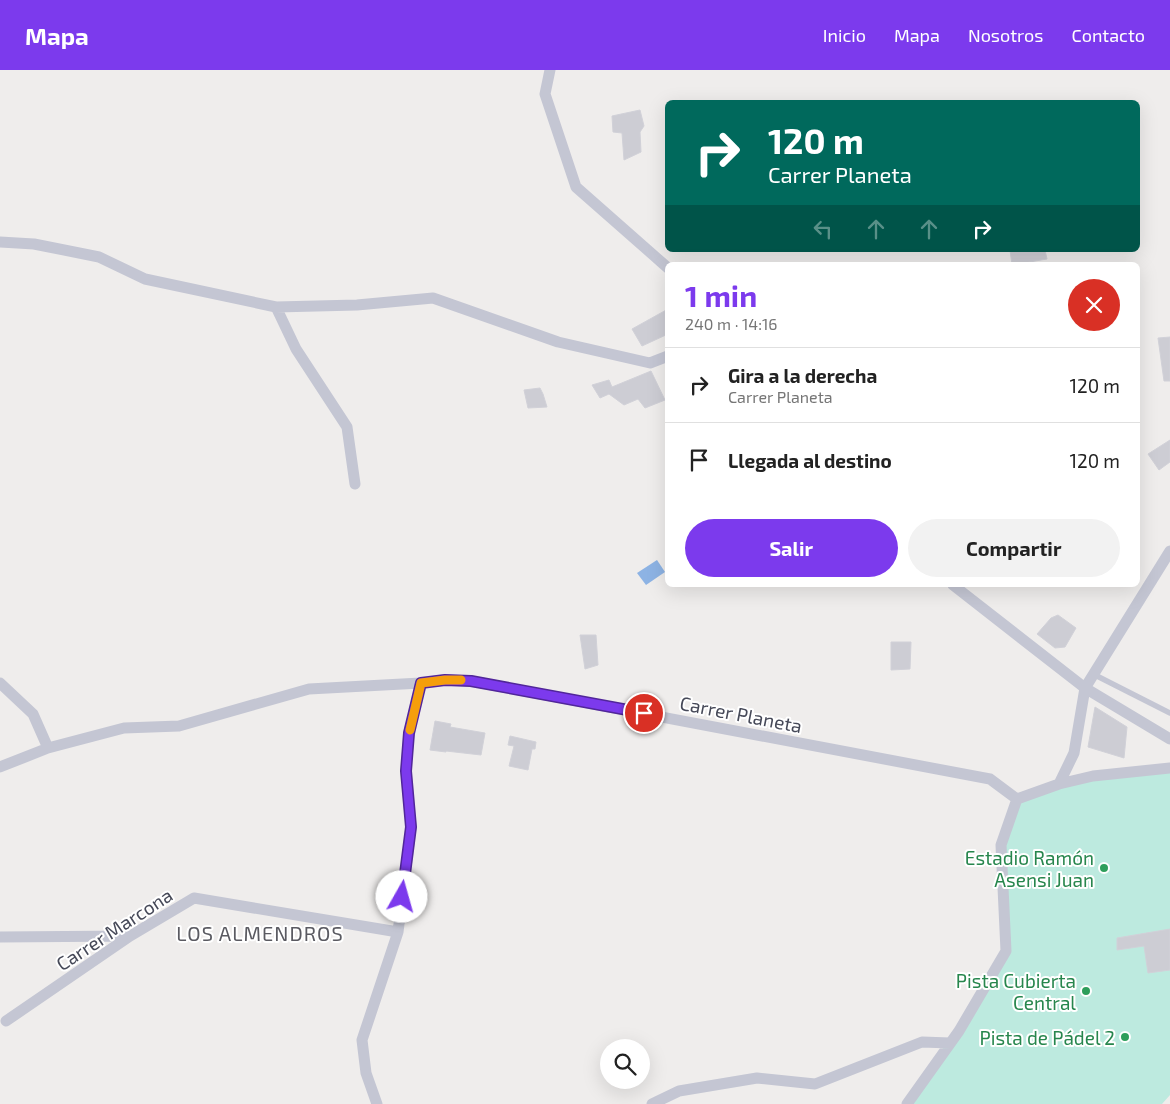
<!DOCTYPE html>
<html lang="es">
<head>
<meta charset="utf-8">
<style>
	:root { --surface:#fff; --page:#f2f2f2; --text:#222; --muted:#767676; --line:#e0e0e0; --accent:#7c3aed }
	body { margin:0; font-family:"Exo 2",sans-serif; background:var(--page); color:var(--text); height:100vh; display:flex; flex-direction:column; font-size:19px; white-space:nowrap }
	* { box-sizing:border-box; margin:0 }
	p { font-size:16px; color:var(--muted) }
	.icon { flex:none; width:28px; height:28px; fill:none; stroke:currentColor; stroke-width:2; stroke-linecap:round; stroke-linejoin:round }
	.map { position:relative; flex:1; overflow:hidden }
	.panel { position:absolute; left:665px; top:192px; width:475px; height:325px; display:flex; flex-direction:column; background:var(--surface); border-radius:8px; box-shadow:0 5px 20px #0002 }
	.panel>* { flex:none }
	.hud { position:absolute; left:665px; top:30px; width:475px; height:152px; border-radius:8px; box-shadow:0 5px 20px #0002; background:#00695c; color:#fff; overflow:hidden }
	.controls { position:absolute; left:600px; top:969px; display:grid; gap:10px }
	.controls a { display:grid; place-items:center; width:50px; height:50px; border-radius:50%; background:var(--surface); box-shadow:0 5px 20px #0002; font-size:25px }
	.pin { position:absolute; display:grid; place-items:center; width:42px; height:42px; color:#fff; margin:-21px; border:2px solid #fff; border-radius:50%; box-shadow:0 1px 5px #0007 }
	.me { position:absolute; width:55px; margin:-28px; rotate:7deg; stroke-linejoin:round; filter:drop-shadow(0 0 4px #0008) }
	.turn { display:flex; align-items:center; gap:18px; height:105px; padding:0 20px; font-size:22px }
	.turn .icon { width:65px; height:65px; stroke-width:2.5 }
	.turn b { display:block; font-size:35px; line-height:42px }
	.lanes { display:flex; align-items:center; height:48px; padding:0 20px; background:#0003; justify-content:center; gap:25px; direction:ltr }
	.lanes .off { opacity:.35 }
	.round { display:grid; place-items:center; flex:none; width:52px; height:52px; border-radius:26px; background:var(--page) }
	.summary { display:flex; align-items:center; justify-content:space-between; height:85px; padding:0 20px }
	h1 { font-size:30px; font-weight:700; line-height:38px; color:var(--accent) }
	.primary-button { display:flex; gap:10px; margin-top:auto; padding:10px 20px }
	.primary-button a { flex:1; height:58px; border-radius:30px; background:var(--accent); color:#fff; font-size:20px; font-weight:700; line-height:58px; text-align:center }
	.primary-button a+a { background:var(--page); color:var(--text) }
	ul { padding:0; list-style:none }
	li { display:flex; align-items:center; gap:15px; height:75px; padding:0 20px; border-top:1px solid var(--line) }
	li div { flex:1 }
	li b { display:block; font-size:19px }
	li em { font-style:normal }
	header { display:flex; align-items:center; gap:30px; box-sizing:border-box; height:70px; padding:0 25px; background:var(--accent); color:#fff }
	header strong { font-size:24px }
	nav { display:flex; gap:28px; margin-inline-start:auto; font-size:18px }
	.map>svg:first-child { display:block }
	.green { fill:#bdeadf }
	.water { fill:#8db3e4 }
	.building { fill:#cdcdd4; stroke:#d1d1d8 }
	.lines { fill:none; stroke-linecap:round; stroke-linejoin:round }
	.service { stroke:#c4c6d3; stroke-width:5.5 }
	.minor { stroke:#c4c6d3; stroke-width:11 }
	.route-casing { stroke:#51269a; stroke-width:12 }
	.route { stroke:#7c3aed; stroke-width:9 }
	.slow { stroke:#f59e0b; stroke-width:9 }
	.leisure-dot { fill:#2e9e5b; stroke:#fff; stroke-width:2 }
	.labels { text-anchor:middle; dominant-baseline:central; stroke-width:4; stroke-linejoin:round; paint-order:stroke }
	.street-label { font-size:19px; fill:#464958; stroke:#fff }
	.leisure-label { font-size:19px; fill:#27864d; stroke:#fff; text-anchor:end }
	.neighbourhood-label { font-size:20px; letter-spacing:1px; fill:#5a5a61; stroke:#fff }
</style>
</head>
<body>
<header>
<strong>Mapa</strong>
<nav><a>Inicio</a><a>Mapa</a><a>Nosotros</a><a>Contacto</a></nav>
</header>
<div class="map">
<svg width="1170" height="1034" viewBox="0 0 1170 1034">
	<rect width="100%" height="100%" fill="#efedec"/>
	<path class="green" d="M1170,698v327l-8,9h-255l99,-153 -5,-106 16,-46 42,-15z"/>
	<path class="water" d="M657,490l8,12 -19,13 -9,-12z"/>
	<path class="building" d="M640,40l4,16 -4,6 1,20 -17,8 -2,-27 -9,-1 -1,-16z
		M1010,180h35l2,9 -35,6z
		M668,239v25l-26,12 -10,-17z
		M1170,267v44h-6l-6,-43z
		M651,301l14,29 -20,8 -7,-9 -14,6 -15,-11 -9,4 -8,-13 17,-5 3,7z
		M540,318l3,6 4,13 -19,1 -4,-18z
		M1170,370v22l-11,8 -11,-16z
		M1058,545l18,13 -11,19 -10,1 -18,-14 14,-16z
		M580,565h16l2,30 -13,4z
		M891,572h20l-1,27 -19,1z
		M1095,637l32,20 -3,31 -36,-11z
		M435,651l16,3 -1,3 35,6 -4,22 -35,-4v1l-16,-2z
		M510,666l26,6 -1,7h-3l-4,21 -19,-4 5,-20 -6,-1z
		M1170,859v41l-22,3 -4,-27 -27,4v-12z"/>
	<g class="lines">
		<path class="service" d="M1093,604l77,39"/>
		<path class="minor" d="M550,0l-5,24 31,93 92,81
			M0,172l34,2 65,13 46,22 131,28 81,-2 76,-7 125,44 92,21 18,-7
			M276,237l20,42 51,78 8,57
			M953,515l132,103 85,51
			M0,613l33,31 15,34 76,-20 55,-2 130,-37 112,-6 24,-3 26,1 519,98 27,20
			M0,697l48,-19
			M1059,714l15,-31 11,-65 85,-137
			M0,867l130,-1
			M6,951l124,-85 64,-38 204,34
			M377,1034l-11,-31 -4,-33 36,-108 13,-105 -5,-56 3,-38 12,-50
			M652,1034l27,-13 78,-13 58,6 107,-42 28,1
			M907,1034l52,-73 47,-80 -5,-106 16,-46 42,-15 34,-8 77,-8"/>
	</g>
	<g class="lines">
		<defs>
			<path id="route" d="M402,827l9,-70 -5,-56 3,-38 12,-50 24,-3 26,1 173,32"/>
		</defs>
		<use href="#route" class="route-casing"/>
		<use href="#route" class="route"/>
		<path class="slow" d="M410,660l11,-47 24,-3h16"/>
	</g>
	<g class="leisure-dot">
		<circle cx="1104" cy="798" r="5"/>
		<circle cx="1086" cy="921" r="5"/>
		<circle cx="1125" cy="967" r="5"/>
	</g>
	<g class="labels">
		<g class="street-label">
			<text transform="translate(741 644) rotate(11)">Carrer Planeta</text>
			<text transform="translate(114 859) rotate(-33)">Carrer Marcona</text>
		</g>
		<g class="leisure-label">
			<text x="1094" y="787">Estadio Ramón<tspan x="1094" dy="22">Asensi Juan</tspan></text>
			<text x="1076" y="910">Pista Cubierta<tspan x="1076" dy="22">Central</tspan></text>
			<text x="1115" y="967">Pista de Pádel 2</text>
		</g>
		<g class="neighbourhood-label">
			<text x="260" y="863">LOS ALMENDROS</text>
		</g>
	</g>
</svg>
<div class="controls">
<a><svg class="icon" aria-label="search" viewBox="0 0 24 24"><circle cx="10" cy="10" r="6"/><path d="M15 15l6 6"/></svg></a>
</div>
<div class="pin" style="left:644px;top:643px;background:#d93025"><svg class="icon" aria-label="arrive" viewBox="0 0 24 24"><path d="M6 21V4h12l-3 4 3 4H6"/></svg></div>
<svg class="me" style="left:402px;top:827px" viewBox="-20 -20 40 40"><circle r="19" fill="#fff"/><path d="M0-13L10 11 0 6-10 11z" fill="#7c3aed"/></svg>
<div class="hud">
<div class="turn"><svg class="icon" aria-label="right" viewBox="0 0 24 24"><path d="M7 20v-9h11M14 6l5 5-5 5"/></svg><div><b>120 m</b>Carrer Planeta</div></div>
<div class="lanes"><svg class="icon off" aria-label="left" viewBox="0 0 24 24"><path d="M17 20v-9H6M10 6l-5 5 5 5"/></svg><svg class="icon off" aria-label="ahead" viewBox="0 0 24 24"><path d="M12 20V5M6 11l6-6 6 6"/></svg><svg class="icon off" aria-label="ahead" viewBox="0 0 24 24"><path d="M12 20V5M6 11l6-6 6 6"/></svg><svg class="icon" aria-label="right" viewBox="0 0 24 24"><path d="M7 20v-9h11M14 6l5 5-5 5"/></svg></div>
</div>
<section class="panel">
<div class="summary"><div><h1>1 min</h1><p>240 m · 14:16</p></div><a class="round" style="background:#d93025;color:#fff"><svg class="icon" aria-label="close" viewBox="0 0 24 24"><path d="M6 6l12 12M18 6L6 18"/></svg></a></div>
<ul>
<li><svg class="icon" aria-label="right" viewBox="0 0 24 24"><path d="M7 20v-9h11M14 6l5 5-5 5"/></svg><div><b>Gira a la derecha</b><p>Carrer Planeta</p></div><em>120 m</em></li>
<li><svg class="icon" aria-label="arrive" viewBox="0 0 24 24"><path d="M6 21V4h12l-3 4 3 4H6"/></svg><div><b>Llegada al destino</b></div><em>120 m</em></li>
</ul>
<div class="primary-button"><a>Salir</a><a>Compartir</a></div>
</section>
</div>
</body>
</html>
